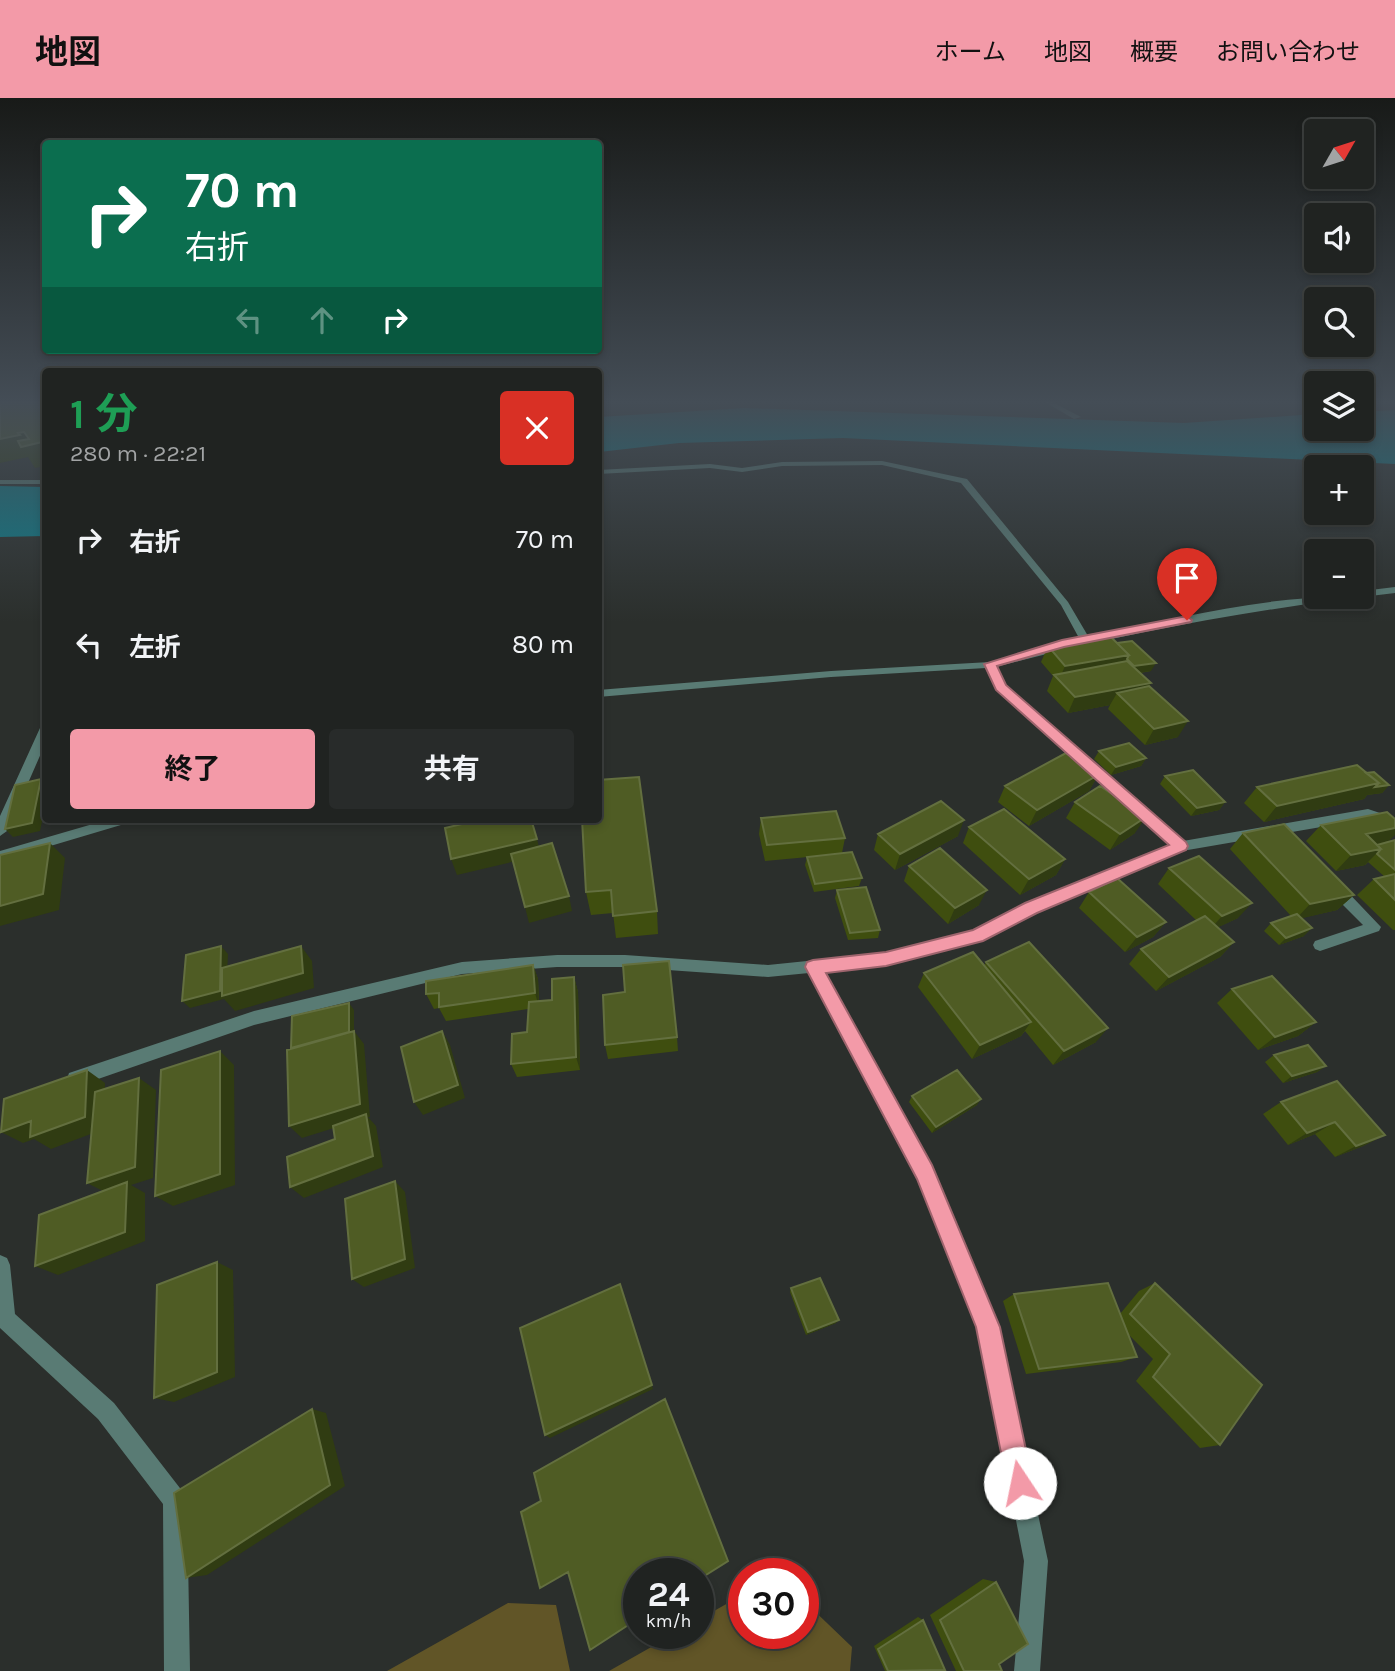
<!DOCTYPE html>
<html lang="ja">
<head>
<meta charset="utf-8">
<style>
	:root { --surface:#202321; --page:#282b2a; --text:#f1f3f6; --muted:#a2a4a5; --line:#3d403f; --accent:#f39aa8 }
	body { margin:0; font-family:Karla,"Noto Sans JP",sans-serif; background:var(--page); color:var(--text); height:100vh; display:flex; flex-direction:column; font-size:26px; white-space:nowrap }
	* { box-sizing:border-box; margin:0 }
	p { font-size:23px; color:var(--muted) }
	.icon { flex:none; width:38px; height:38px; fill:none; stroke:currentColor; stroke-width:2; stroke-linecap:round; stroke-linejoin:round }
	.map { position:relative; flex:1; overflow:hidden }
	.drawer { position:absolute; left:42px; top:270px; width:560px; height:455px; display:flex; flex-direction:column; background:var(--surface); border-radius:7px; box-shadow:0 4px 10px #0003,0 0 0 2px var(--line) }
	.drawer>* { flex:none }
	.top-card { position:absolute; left:42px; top:42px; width:560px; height:214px; border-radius:7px; box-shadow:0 4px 10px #0003,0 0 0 2px var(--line); background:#0b6e4f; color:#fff; overflow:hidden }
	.needle { width:46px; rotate:51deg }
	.fabs { position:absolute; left:1304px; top:21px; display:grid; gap:14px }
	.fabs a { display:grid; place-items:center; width:70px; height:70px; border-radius:7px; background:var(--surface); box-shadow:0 4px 10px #0003,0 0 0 2px var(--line); font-size:35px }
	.speed { position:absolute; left:623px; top:1460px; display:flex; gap:14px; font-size:35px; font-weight:700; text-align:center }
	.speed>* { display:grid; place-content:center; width:91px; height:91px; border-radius:50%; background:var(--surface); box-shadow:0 4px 10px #0003,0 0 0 2px var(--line); line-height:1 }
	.speed small { font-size:18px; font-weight:400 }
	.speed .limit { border:10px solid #d22; background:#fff; color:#111 }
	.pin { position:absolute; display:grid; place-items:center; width:60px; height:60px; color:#fff; margin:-72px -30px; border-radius:50% 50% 50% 0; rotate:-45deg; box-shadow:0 0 7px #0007 }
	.pin .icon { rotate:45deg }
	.me { position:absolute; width:77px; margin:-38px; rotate:349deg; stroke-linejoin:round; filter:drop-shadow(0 0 5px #0008) }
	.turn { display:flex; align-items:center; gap:24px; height:147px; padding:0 28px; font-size:32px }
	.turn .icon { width:91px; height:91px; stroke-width:2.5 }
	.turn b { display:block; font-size:49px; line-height:60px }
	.lanes { display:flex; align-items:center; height:66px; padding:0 28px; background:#0003; justify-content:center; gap:35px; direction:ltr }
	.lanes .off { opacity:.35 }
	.round { display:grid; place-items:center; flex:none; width:74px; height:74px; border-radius:7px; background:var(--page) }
	.overview { display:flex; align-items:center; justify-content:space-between; height:119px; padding:0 28px }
	h1 { font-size:42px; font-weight:700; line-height:52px; color:#1e9e55 }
	.button { display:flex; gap:14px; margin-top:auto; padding:14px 28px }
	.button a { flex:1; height:80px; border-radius:7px; background:var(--accent); color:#111; font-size:28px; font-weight:700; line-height:80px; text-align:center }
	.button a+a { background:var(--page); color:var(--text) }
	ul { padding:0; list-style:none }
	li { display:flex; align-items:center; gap:21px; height:105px; padding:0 28px }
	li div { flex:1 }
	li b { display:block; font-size:26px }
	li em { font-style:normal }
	header { display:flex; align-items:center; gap:42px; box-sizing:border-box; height:98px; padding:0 35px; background:var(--accent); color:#111 }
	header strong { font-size:33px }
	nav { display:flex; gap:38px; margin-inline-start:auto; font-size:24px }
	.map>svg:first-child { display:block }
	.green { fill:#615527 }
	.water { fill:#0c7b88 }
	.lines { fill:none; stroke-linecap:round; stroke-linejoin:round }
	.street { fill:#597b74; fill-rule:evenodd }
	.wall { fill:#3f4e0f }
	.shaded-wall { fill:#303c12 }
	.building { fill:#4f5c24; stroke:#636f3f; stroke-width:2 }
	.route { fill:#f39aa8; stroke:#9e646d; stroke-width:2 }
</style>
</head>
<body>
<header>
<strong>地図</strong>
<nav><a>ホーム</a><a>地図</a><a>概要</a><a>お問い合わせ</a></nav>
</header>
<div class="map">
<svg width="1395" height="1573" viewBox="0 0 1395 1573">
	<rect width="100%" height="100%" fill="#2b2f2c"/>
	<path class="green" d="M744,1496v39h59v-33l49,47 -2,24h-241l67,-38h22v-13z
		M508,1505l48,2 14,66h-183z"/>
	<path class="water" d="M744,310l440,15 132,-9v15h46v-17l33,-2v54l-552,-26 -164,5 -80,9v-35z
		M0,388l45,1v49l-45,1z"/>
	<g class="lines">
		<path class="street" d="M1045,304h7l29,15 -7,2z
			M882,363l85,18 101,123 20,34c84,-16 169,-39 255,-39l-5,3c-116,15 -229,37 -342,67l10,18 177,156 185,-32 27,9v10l-27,-9 -186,32 -146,61 -59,30 -92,23 -62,7 107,194 68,161 50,234 -8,110h-26l10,-110 -46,-234 -61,-149 -108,-205 -41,4 -143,-10h-68l-95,7 -208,51 -179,62 -6,-2 -2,-6 2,-6 6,-2 179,-60 208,-49 95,-7h68l143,10 117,-12 89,-22 52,-27 144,-59 -173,-156 -11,-21 -155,9 -233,20v-7l233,-19 159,-9 89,-24 -18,-33 -100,-122 -79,-18 -100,1 -40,6 -32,-4 -112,6v-4l112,-6 32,4 40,-6z
			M0,382h46v4h-46z
			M1395,489v6l-33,4h-1l1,-6z
			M46,626v18l-39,89 -7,5v-20l40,-88z
			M110,721h23l-2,3 -131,39v-10z
			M1335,785l5,1 41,43 -2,4 -59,20 -5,-2 -2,-4 2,-4 48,-16 -33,-33 -2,-4 2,-4z
			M0,1157l7,3 3,7 5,49 99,89 69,89 4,8 3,171h-26l-1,-167 -65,-85 -98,-91z"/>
	</g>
	<path class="wall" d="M1117,545l34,28 -11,2 11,10 -2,3 29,51 -33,8 -37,-36 2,-4 -42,8 -21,-22 6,-15 -12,-14 7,-16z
		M1099,653l47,7 -5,8 -30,9 -17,-16z
		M1366,675l23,12 -7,8 -15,2 -3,4 -100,23 -20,-19 13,-16z
		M1098,677l-9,16 -60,35 -31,-24 7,-16z
		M1165,678l60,26 -6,8 -28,6 -31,-32z
		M1075,704l60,31 -25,17 -44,-32z
		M761,720l84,20 -3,15 20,25 -3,8 -45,6 -9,-27 2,-8h1l-43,4 -6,-27z
		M582,721l75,92 1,23 -42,4 -3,-25 -22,2 -5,-23z
		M1321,727l66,17 8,-2v90h-2l-36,-35 17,-16 11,-2 -17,-15 -3,3 -29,6 -30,-30z
		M969,729l96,32 -9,16 -36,20 -57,-52z
		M1243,735l111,62 -17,15 -36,8 3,18 -25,9 -15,-14 7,-8 20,-7 -61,-67z
		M878,736l80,2 -63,34 -21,-20z
		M909,768l70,39 -31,19 -44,-43z
		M1169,770l69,50 -20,9 16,15 -14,15 -64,34 -27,-27 12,-15 56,-28 -39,-37z
		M837,792l43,40 -2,8 -30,2 -13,-42z
		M1089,794l77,30 -13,15 -28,15 -46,-44z
		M986,864l110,80 -43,23 -28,-34 -4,5 -49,23 -54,-72 6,-14 60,-7z
		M533,867l5,14 1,22 13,-1 22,-23 4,15 2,78 -63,7 -6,-13 16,-32 1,-23 -82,12 -7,-13 -5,1 -8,-15z
		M1232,891l84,33 -18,14 -40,14 -41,-47z
		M677,939l1,14 -70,8 -3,-14z
		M1274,957l52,11 -9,6 -34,11 -18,-21z
		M912,998l65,9 -45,28 -23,-31z
		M1281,1004l104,33 -22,11 -28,11 -20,-23 -27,11 -25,-31z
		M1155,1185l65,162 -20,3 -64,-67 17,-22 -25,-25 9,23 -16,5 -95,12 -23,-73 11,-7 106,20 19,-23z
		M791,1190l45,35 -30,12 -16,-43z
		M983,1481l13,3 3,82 3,7h-46l-26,-56z
		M918,1519l5,3 21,51h-59l-11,-25z"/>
	<path class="shaded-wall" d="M24,334l22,9v25l-11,2 -7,-11 -28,6v-24l20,-4 6,11 -8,-13z
		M1129,557l-8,16 -62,9 6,-14z
		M1156,565l-5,8 -21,3 4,-8z
		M1151,585l-9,16 -25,-6 -7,12 -42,8 7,-16z
		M1188,623l-10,16 -33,8 9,-16z
		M1146,660l-5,8 -30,9 5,-8z
		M1098,677l-9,16 -60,35 8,-16z
		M41,681l5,5v18l-6,29 -27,6 -8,-8z
		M1379,685l10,2 -7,8 -15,2 -3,4 -100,23 13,-16z
		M1225,704l-6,8 -28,6 6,-8z
		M1146,719l-11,16 -25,17 10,-16z
		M964,722l-6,16 -63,34 5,-16z
		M1395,730v7l-8,8 -37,7 16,-16z
		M537,741l4,16 -84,20 -6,-16z
		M50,745l15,15 -6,52 -59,16v-20z
		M1381,751l-16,16 -29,6 15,-16z
		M1065,761l-9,16 -36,20 9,-16z
		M987,792l-8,15 -31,19 7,-16z
		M1354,797l-17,15 -42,10 15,-16z
		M569,798l3,15 -43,12 -4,-16z
		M1252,805l-14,15 -30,14 14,-16z
		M1166,824l-13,15 -28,15 12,-15z
		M1312,830l-8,8 -25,9 7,-7z
		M1234,844l-14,15 -64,34 13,-14z
		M221,848l7,8 -2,41 75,-49 11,15 2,27 -79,23 -11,-12 -34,9 -8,-7z
		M533,867l5,14 1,28 -4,-14z
		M574,879l4,15 2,78 -4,-13z
		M349,905l5,7v21l10,13 6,73h-2l8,9 7,41 -79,31 -14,-11 76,-69 -64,20 -13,-12 8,-71 -6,-7z
		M1031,924l-10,14 -49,23 8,-14z
		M1316,924l-18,14 -40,14 17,-13z
		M1108,930l-12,14 -43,23 11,-14z
		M442,933l8,14 15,53 -42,17 -9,-13z
		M220,953l14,14 1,120 -62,21 -18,-10z
		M1326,968l-9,6 -34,11 9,-7z
		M87,972l18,13 -1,46 -53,20 -17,-10 -11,4 -22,-11z
		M139,980l17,12 -3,88 -22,7 14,8v48l-87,34 -23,-9 72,-73 -20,-10z
		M981,1001l-4,6 -45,28 4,-6z
		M1335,1024l-20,12 -27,11 19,-12z
		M1385,1037l-22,11 -28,11 21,-11z
		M395,1083l10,11 10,76 -51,19 -12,-8z
		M217,1164l16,8 2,107 -61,25 -20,-4z
		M620,1186l33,105 -103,49 -5,-3z
		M839,1222l-3,3 -30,12 2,-3z
		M312,1311l14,4 19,73 -138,89 -21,3z"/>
	<path class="building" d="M0,304h46v33l-3,1 3,5 -25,6 -3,-6 11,-2 -5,-7 -6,1 2,2 -20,4z
		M1110,538l19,19 -64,11 -17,-20z
		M1132,543l24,22 -22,3 -7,-7 2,-4 -12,-12z
		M1127,563l24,22 -76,14 -21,-22z
		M1149,588l39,35 -34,8 -37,-36z
		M1129,645l17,15 -30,9 -17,-16z
		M1066,655l32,22 -61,35 -32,-24z
		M1357,667l22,18 -102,23 -20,-19z
		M1193,672l32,32 -28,6 -32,-32z
		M1374,674l15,13 -14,2 4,-4 -13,-10z
		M639,679l18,134 -44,5 -2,-26 -25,2 -4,-73h16v-39z
		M41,681l-9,44 -27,6 10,-44z
		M1100,688l46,31 -26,17 -45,-32z
		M941,703l23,19 -64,34 -22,-20z
		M1004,711l61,50 -36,20 -60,-52z
		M836,713l9,27 -78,7 -6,-27z
		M1387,714l8,7v9l-29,6 15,15 -30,6 -30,-30z
		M483,721h48l6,20 -86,20 -6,-31z
		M1284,726l70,71 -44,9 -67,-71z
		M1395,742v30l-18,-16 4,-5 -4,-4z
		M50,745l-7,51 -43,12v-51z
		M552,745l17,53 -44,11 -14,-53z
		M940,750l47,42 -32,18 -46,-42z
		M852,754l10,26 -47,6 -8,-27z
		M1199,758l53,47 -30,13 -53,-48z
		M1395,776v26l-21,-21z
		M1117,780l49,44 -29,15 -48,-45z
		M866,789l14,43 -30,3 -13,-43z
		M1297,816l15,14 -26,10 -15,-15z
		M1205,818l29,26 -65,35 -28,-28z
		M1029,844l79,86 -44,23 -78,-89z
		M221,848l-1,45 -38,10 4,-46z
		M301,848l2,27 -81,23v-28z
		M973,854l58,70 -51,23 -56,-72z
		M669,863l8,76 -72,8 -2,-50 22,-3 -2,-27z
		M533,867l2,28 -96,14v-14l-13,1v-13z
		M1272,878l44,46 -41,15 -43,-48z
		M574,879l2,80 -65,7 1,-30 15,-2 2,-30 23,-2v-21z
		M349,905v29l-58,16 1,-32z
		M354,933l6,73 -71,22 -2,-76z
		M442,933l16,54 -44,17 -13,-55z
		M1308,947l18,21 -34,10 -18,-21z
		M220,953v123l-65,22 6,-126z
		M87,972l-2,47 -55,20 1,-16 -30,11 3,-33z
		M957,972l24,29 -45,28 -24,-31z
		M139,980l-4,89 -48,16 8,-91z
		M1337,983l48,54 -29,11 -21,-24 -28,11 -26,-31z
		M366,1016l7,42 -83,31 -3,-30 48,-18 -2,-13z
		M395,1083l10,78 -53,20 -7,-80z
		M127,1084l-2,50 -90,34 4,-51z
		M217,1164v110l-63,26 3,-113z
		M820,1180l19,42 -31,12 -17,-44z
		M1108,1185l29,74 -98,12 -25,-75z
		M1155,1185l107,102 -42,60 -67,-68 17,-23 -40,-40z
		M620,1186l32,101 -107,50 -25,-107z
		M665,1301l63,162 -30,19v-7h-59v45l-49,32 -22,-78 -28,16 -19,-76 20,-11 -7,-28z
		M312,1311l18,76 -144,93 -12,-85z
		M996,1484l32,62 -29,20 3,7h-38l-24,-51z
		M923,1522l22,50 -57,1 -10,-22z"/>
	<linearGradient id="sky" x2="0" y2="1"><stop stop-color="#181a18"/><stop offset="0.58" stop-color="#444d56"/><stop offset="1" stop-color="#444d56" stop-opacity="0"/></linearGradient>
	<rect width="1395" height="524" fill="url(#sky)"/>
	<path class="route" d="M1187,518l5,4 -1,2 -127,25 -67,19 9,19 180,157 2,4 -2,4 -149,63 -54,28 -97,25 -60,7 106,192 68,162 33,156 -4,9 -9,4 -9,-4 -4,-9 -31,-156 -59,-148 -112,-212 2,-5 6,-2 73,-8 87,-22 52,-27 144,-58 -173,-155 -12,-26 78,-24z"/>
</svg>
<div class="fabs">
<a><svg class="needle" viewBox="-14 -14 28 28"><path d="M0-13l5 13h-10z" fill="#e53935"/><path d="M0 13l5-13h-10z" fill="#a2a4a5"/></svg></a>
<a><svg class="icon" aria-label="sound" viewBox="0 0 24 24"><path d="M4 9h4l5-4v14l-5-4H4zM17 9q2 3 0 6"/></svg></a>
<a><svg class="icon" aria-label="search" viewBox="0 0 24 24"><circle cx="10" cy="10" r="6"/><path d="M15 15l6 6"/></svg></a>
<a><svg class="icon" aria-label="layers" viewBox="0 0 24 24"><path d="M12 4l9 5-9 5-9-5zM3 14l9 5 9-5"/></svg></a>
<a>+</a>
<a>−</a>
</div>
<div class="speed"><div>24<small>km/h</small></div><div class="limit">30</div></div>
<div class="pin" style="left:1187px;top:522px;background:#d93025"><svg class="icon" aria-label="arrive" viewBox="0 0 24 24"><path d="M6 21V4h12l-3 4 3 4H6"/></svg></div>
<svg class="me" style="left:1020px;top:1385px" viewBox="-20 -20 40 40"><circle r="19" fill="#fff"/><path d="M0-13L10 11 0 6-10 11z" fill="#f39aa8"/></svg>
<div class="top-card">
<div class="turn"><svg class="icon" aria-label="right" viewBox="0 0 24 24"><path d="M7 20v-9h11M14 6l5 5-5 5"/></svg><div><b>70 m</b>右折</div></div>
<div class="lanes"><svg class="icon off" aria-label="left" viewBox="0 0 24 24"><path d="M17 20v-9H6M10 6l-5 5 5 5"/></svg><svg class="icon off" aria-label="ahead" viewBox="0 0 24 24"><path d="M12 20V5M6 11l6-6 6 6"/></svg><svg class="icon" aria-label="right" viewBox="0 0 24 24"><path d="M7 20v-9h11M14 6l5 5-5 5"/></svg></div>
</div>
<section class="drawer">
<div class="overview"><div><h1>1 分</h1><p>280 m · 22:21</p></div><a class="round" style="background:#d93025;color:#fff"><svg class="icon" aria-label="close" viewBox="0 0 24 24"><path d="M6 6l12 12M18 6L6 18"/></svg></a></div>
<ul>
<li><svg class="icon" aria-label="right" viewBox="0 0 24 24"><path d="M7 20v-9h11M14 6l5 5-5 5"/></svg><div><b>右折</b></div><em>70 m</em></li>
<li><svg class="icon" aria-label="left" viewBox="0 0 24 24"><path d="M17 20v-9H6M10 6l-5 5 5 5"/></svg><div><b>左折</b></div><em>80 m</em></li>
</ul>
<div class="button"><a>終了</a><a>共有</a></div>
</section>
</div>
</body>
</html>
